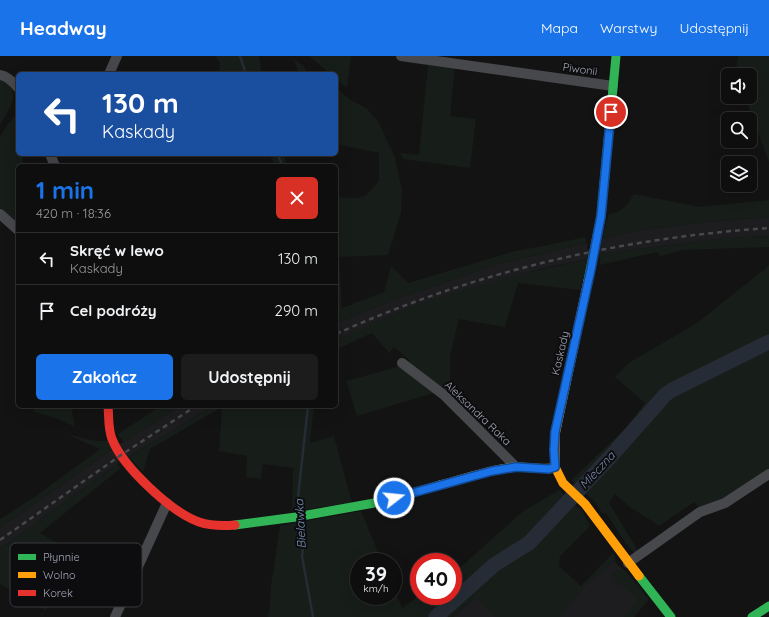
<!DOCTYPE html>
<html lang="pl">
<head>
<meta charset="utf-8">
<style>
	:root { --surface:#0e0e0e; --page:#1c1c1c; --text:#f1f3f6; --muted:#9b9c9e; --line:#2e2e2e; --accent:#1a73e8 }
	body { margin:0; font-family:Quicksand,sans-serif; background:var(--page); color:var(--text); height:100vh; display:flex; flex-direction:column; font-size:15px; white-space:nowrap }
	* { box-sizing:border-box; margin:0 }
	p { font-size:13px; color:var(--muted) }
	.icon { flex:none; width:22px; height:22px; fill:none; stroke:currentColor; stroke-width:2; stroke-linecap:round; stroke-linejoin:round }
	.map { position:relative; flex:1; overflow:hidden }
	.sheet { position:absolute; left:16px; top:108px; width:322px; height:244px; display:flex; flex-direction:column; background:var(--surface); border-radius:6px; box-shadow:0 4px 16px #0002,0 0 0 1px var(--line) }
	.sheet>* { flex:none }
	.hud { position:absolute; left:16px; top:16px; width:322px; height:84px; border-radius:6px; box-shadow:0 4px 16px #0002,0 0 0 1px var(--line); background:#1a4fa0; color:#fff; overflow:hidden }
	.controls { position:absolute; left:721px; top:12px; display:grid; gap:8px }
	.controls a { display:grid; place-items:center; width:36px; height:36px; border-radius:6px; background:var(--surface); box-shadow:0 4px 16px #0002,0 0 0 1px var(--line); font-size:20px }
	.speed { position:absolute; left:350px; top:497px; display:flex; gap:8px; font-size:20px; font-weight:700; text-align:center }
	.speed>* { display:grid; place-content:center; width:52px; height:52px; border-radius:50%; background:var(--surface); box-shadow:0 4px 16px #0002,0 0 0 1px var(--line); line-height:1 }
	.speed small { font-size:10px; font-weight:400 }
	.speed .limit { border:6px solid #d22; background:#fff; color:#111 }
	.pin { position:absolute; display:grid; place-items:center; width:34px; height:34px; color:#fff; margin:-17px; border:2px solid #fff; border-radius:50%; box-shadow:0 1px 4px #0007 }
	.me { position:absolute; width:44px; margin:-22px; rotate:74deg; stroke-linejoin:round; filter:drop-shadow(0 0 3px #0008) }
	.turn { display:flex; align-items:center; gap:14px; height:84px; padding:0 20px; font-size:18px }
	.turn .icon { width:52px; height:52px; stroke-width:2.5 }
	.turn b { display:block; font-size:28px; line-height:34px }
	.round { display:grid; place-items:center; flex:none; width:42px; height:42px; border-radius:6px; background:var(--page) }
	.summary { display:flex; align-items:center; justify-content:space-between; height:68px; padding:0 20px }
	h1 { font-size:24px; font-weight:700; line-height:30px; color:var(--accent) }
	.action { display:flex; gap:8px; margin-top:auto; padding:8px 20px }
	.action a { flex:1; height:46px; border-radius:6px; background:var(--accent); color:#fff; font-size:16px; font-weight:700; line-height:46px; text-align:center }
	.action a+a { background:var(--page); color:var(--text) }
	ul { padding:0; list-style:none }
	li { display:flex; align-items:center; gap:12px; height:52px; padding:0 20px; border-top:1px solid var(--line) }
	li div { flex:1 }
	li b { display:block; font-size:15px }
	li em { font-style:normal }
	header { display:flex; align-items:center; gap:24px; box-sizing:border-box; height:56px; padding:0 20px; background:var(--accent); color:#fff }
	header strong { font-size:19px }
	nav { display:flex; gap:22px; margin-inline-start:auto; font-size:14px }
	.map>svg:first-child { display:block }
	.built { fill:#1d1d20 }
	.green { fill:#171d19 }
	.lines { fill:none; stroke-linecap:round; stroke-linejoin:round }
	.stream { stroke:#262c35; stroke-width:2.5 }
	.river { stroke:#262c35; stroke-width:15 }
	.street { stroke:#47484c; stroke-width:10 }
	.fast { stroke:#30b455; stroke-width:9 }
	.slow { stroke:#ff9f0a; stroke-width:9 }
	.jam { stroke:#e5322d; stroke-width:9 }
	.rail { stroke:#47484b; stroke-width:2.5; stroke-dasharray:5 4; stroke-linecap:butt }
	.route-casing { stroke:#114b97; stroke-width:10 }
	.route { stroke:#1a73e8; stroke-width:7 }
	.labels { text-anchor:middle; dominant-baseline:central; stroke-width:4; stroke-linejoin:round; paint-order:stroke }
	.street-label { font-size:11px; fill:#a3a6b5; stroke:#0d0d0f }
	.water-label { font-size:12px; font-style:italic; fill:#778fb2; stroke:#0d0d0f }
	.key { fill:#0d0d0f; stroke:#3a3b41; stroke-width:1 }
	.key-label { font-size:11px; fill:#a3a6b5 }
</style>
</head>
<body>
<header>
<strong>Headway</strong>
<nav><a>Mapa</a><a>Warstwy</a><a>Udostępnij</a></nav>
</header>
<div class="map">
<svg width="769" height="561" viewBox="0 0 769 561">
	<rect width="100%" height="100%" fill="#131313"/>
	<path class="built" d="M769,161v19l-45,2 -125,16 3,-16 40,-8 63,-8z
		M587,187l2,16 -41,8 -54,15 -82,25 -76,33v-17l55,-22 107,-37z
		M181,350h32l-96,58 -117,85v-21l123,-86z
		M613,497l2,9 13,12 20,26 -14,17h-79z
		M483,535l27,26h-58z"/>
	<path class="green" d="M216,0h43l3,18h-44l2,-11z
		M309,0h42l-4,32 -11,-9v-5h-6z
		M738,0h31v106l-24,-65h5v-22h-15z
		M294,3l10,7 4,8h-9z
		M428,9l27,3 -5,48 26,3 -6,49 -67,-9 -3,-6 19,2z
		M0,23c24,12 10,29 0,46z
		M336,32l15,12 16,9 11,12 17,37 7,33 -1,22 -13,42 -49,2 3,51 42,-16 7,-26 17,17 107,-32 28,-5 42,-9 2,6 -89,21 -107,37 -55,22v-126l19,1 10,-2 14,-15v-28l-43,-9z
		M18,56v42h5l-1,12h-4v29l-3,26 -15,-13v-71l7,-12z
		M269,98h14l5,12h-13z
		M634,138l66,13 69,-7v17l-64,5 -63,8 -40,8 7,-24c15,-3 17,-7 25,-20z
		M769,180v11l-86,3 -23,6 -3,-4 -57,13 -1,-11 125,-16z
		M589,203l-9,31 -62,-7 -13,44 -46,-8 -9,37v41l-13,-5 -80,24 -11,-35 55,-15 9,-5 -16,-14 -5,6 -17,-20 -34,16 1,10 -3,2v-21c25,-12 50,-23 76,-33 57,-21 117,-36 177,-48z
		M769,209v204l-43,29 -26,11 -6,-7 -35,24 -13,-9 -15,-9 -16,-14 -6,9 28,46 -2,5 -11,-13 -18,-28h-4l-7,-11 -23,-21 1,-3 50,-47 22,-28 -30,-26 15,-15 67,-39 68,-54z
		M35,350h36l4,21 -19,-9 -22,-6z
		M161,350h20l-58,36 -5,-8z
		M213,350h101l-4,37 24,-7 18,67 -60,8 1,-43 -30,-4 -2,15 -15,-2 1,-21 -28,-5 3,-44 -72,42 -7,23 -14,-15z
		M66,378l30,7h12l5,8 -113,79v-9l36,-23 64,-47z
		M117,408l4,4 -81,65 38,23 -32,54 -46,-26v-35z
		M559,434l24,22 7,14 -30,30 -1,10 22,20 32,-33 2,4v4l-31,26 -24,30h-65l-19,-20 -24,20h-184l2,-11 1,-20 9,-60 81,-15 21,51h-23v34h34v-8l9,20 17,-12h34v-24l9,-6 60,-54z
		M617,514l9,1 23,28 -15,18h-10l14,-17 -19,-17 -2,2 -6,-5v-4z"/>
	<g class="lines">
		<path class="stream" d="M240,0l6,18
			M277,98l6,12
			M298,457v-16l10,-91
			M299,466l4,10 -3,12 3,4 -1,8 11,61"/>
		<path class="river" d="M436,561l58,-52 35,-22 82,-87 54,-61 7,-5 97,-48"/>
		<path class="street" d="M401,0l212,30
			M109,18l8,-18
			M0,19c7,1 14,8 18,13
			M50,98l5,12
			M0,158l18,16
			M402,307l42,32 72,72
			M628,507l72,-51 25,-9 44,-29
			M115,561l52,-114"/>
		<path class="fast" d="M588,225l13,-65 15,-160
			M235,469l61,-8 84,-15 60,-17
			M639,520l32,41
			M752,561l17,-11"/>
		<path class="slow" d="M588,225l-33,154v32l8,16 22,21 54,72
			M440,429c25,-6 50,-16 75,-18 14,-1 27,4 40,0"/>
		<path class="jam" d="M108,350c1,11 0,23 4,33 11,28 59,73 87,83 12,4 25,4 36,3"/>
		<path class="rail" d="M336,278c137,-62 284,-96 433,-106
			M0,484l121,-85 75,-49"/>
	</g>
	<g class="lines">
		<defs>
			<path id="route" d="M394,442l98,-27 24,-4 33,2 6,-2 -1,-17 1,-18 36,-163 10,-53 10,-104"/>
		</defs>
		<use href="#route" class="route-casing"/>
		<use href="#route" class="route"/>
	</g>
	<g class="labels">
		<g class="street-label">
			<text transform="translate(580 13) rotate(8)">Piwonii</text>
			<text transform="translate(560 297) rotate(-77)">Kaskady</text>
			<text transform="translate(478 357) rotate(44)">Aleksandra Raka</text>
		</g>
		<g class="water-label">
			<text transform="translate(597 414) rotate(-47)">Mleczna</text>
			<text transform="translate(300 468) rotate(-93)">Bielawka</text>
		</g>
	</g>
	<rect x="10" y="487" width="132" height="64" rx="6" class="key"/>
	<rect x="18" y="498" width="18" height="6" fill="#30b455"/>
	<rect x="18" y="516" width="18" height="6" fill="#ff9f0a"/>
	<rect x="18" y="534" width="18" height="6" fill="#e5322d"/>
	<g class="key-label">
		<text x="43" y="505">Płynnie</text>
		<text x="43" y="523">Wolno</text>
		<text x="43" y="541">Korek</text>
	</g>
</svg>
<div class="controls">
<a><svg class="icon" aria-label="sound" viewBox="0 0 24 24"><path d="M4 9h4l5-4v14l-5-4H4zM17 9q2 3 0 6"/></svg></a>
<a><svg class="icon" aria-label="search" viewBox="0 0 24 24"><circle cx="10" cy="10" r="6"/><path d="M15 15l6 6"/></svg></a>
<a><svg class="icon" aria-label="layers" viewBox="0 0 24 24"><path d="M12 4l9 5-9 5-9-5zM3 14l9 5 9-5"/></svg></a>
</div>
<div class="speed"><div>39<small>km/h</small></div><div class="limit">40</div></div>
<div class="pin" style="left:611px;top:56px;background:#d93025"><svg class="icon" aria-label="arrive" viewBox="0 0 24 24"><path d="M6 21V4h12l-3 4 3 4H6"/></svg></div>
<svg class="me" style="left:394px;top:442px" viewBox="-20 -20 40 40"><circle r="17" fill="#1a73e8" stroke="#fff" stroke-width="3"/><path d="M0-11L8 9 0 5-8 9z" fill="#fff"/></svg>
<div class="hud">
<div class="turn"><svg class="icon" aria-label="left" viewBox="0 0 24 24"><path d="M17 20v-9H6M10 6l-5 5 5 5"/></svg><div><b>130 m</b>Kaskady</div></div>
</div>
<section class="sheet">
<div class="summary"><div><h1>1 min</h1><p>420 m · 18:36</p></div><a class="round" style="background:#d93025;color:#fff"><svg class="icon" aria-label="close" viewBox="0 0 24 24"><path d="M6 6l12 12M18 6L6 18"/></svg></a></div>
<ul>
<li><svg class="icon" aria-label="left" viewBox="0 0 24 24"><path d="M17 20v-9H6M10 6l-5 5 5 5"/></svg><div><b>Skręć w lewo</b><p>Kaskady</p></div><em>130 m</em></li>
<li><svg class="icon" aria-label="arrive" viewBox="0 0 24 24"><path d="M6 21V4h12l-3 4 3 4H6"/></svg><div><b>Cel podróży</b></div><em>290 m</em></li>
</ul>
<div class="action"><a>Zakończ</a><a>Udostępnij</a></div>
</section>
</div>
</body>
</html>
